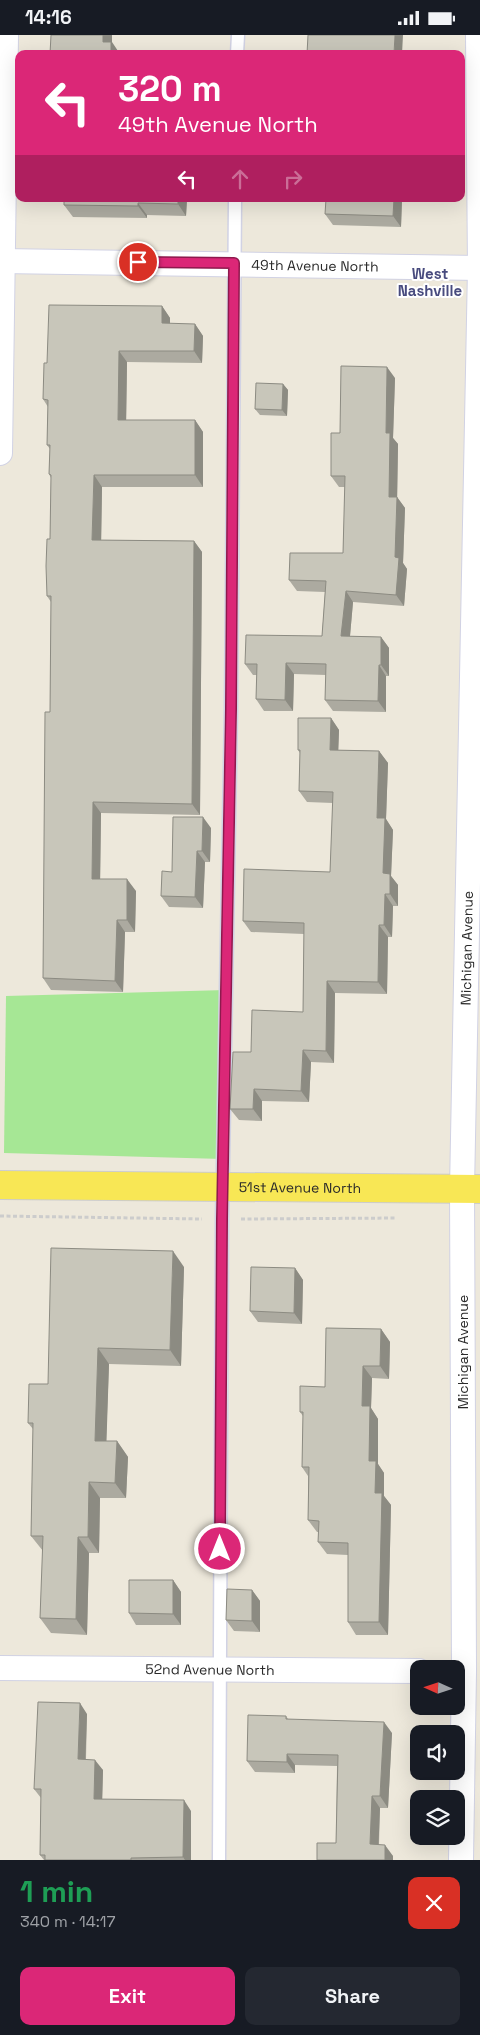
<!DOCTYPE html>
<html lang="en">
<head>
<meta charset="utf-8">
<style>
	:root { --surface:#171b24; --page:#242831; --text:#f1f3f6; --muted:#9ea1a6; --accent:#db2777 }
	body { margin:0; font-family:"Space Grotesk",sans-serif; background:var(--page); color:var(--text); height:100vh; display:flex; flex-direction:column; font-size:19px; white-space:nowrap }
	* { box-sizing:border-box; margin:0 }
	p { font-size:16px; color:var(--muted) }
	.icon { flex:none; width:28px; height:28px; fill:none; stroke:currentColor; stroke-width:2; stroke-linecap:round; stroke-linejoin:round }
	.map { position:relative; height:1825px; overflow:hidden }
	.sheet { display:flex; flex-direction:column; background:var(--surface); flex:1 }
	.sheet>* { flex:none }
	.top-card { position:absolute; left:15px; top:15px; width:450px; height:152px; border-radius:10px; box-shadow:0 5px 20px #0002; background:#db2777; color:#fff; overflow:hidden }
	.needle { width:32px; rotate:273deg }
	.buttons { position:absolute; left:410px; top:1625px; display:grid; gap:10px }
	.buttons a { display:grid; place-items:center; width:55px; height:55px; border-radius:10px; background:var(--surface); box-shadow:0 5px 20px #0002; font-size:25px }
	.pin { position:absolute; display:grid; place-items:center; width:42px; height:42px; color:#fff; margin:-21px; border:2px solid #fff; border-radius:50%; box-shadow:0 1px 5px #0007 }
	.me { position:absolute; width:55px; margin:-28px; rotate:0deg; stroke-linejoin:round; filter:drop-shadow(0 0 4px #0008) }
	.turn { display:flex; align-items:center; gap:18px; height:105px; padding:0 20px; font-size:22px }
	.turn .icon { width:65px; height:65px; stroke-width:2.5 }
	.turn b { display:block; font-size:35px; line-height:42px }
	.lanes { display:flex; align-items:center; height:48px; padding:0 20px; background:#0003; justify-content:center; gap:25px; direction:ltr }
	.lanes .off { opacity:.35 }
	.round { display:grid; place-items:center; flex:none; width:52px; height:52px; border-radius:10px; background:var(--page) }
	.overview { display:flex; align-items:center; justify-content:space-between; height:85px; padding:0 20px }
	h1 { font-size:30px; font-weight:700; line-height:38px; color:#1e9e55 }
	.action { display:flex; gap:10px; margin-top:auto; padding:10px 20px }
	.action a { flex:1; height:58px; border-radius:10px; background:var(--accent); color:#fff; font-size:20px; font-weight:700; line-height:58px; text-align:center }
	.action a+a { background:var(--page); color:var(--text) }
	.status { display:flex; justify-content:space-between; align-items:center; height:35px; padding:0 25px; background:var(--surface); direction:ltr }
	.status svg { height:14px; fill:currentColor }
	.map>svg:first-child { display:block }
	.green { fill:#a6e795 }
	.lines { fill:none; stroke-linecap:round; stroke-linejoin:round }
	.service-casing { stroke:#d1d2e4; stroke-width:15 }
	.minor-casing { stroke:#d1d2e4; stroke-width:26 }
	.primary-casing { stroke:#ccc; stroke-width:30 }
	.path { stroke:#ccc; stroke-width:3; stroke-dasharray:4 2.5; stroke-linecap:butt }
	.service { stroke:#fff; stroke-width:12 }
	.minor { stroke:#fff; stroke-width:24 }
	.primary { stroke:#f8e755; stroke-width:28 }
	.wall { fill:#acaaa0 }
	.shaded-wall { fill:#8c8b82 }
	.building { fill:#c8c6ba; stroke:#8c8b82 }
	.route-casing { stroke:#8e194d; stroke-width:12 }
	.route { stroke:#db2777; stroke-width:9 }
	.labels { text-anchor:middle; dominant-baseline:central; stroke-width:4; stroke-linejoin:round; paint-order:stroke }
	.street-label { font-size:14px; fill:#2a2a2a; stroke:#fff }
	.neighbourhood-label { font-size:15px; font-weight:bold; fill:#484b7e; stroke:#fff }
</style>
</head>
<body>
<div class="status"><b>14:16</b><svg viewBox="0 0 49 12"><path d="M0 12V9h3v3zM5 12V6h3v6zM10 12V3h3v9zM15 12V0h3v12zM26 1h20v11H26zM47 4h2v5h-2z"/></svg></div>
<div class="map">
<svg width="480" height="1825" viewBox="0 0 480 1825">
	<rect width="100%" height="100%" fill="#ede8db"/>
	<path class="green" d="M226,955l-3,169 -219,-6 2,-157z"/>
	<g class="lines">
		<defs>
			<path id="service" d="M237,19l1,-19
				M219,1825l3,-641 9,-510 4,-510"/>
			<g id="minor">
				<path id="s1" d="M0,226l480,7"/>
				<path d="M0,418l6,-418"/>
				<path id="s2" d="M0,1633l419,3"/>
				<path id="s3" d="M461,1825l3,-189 -2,-482 18,-921 -2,-233"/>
			</g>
			<g id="primary">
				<path id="s4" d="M0,1150l480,4"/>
			</g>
		</defs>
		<use href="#service" class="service-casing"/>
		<use href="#minor" class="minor-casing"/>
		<use href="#primary" class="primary-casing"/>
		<path class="path" d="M0,1181l202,3
			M241,1184l156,-1"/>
		<use href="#service" class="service"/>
		<use href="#minor" class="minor"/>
		<use href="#primary" class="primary"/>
	</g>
	<path class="wall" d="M187,164l-1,17 -39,-1v3l-74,-1 -9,-12z
		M402,164l-1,28 -68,-2 -8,-11z
		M162,271l8,12v6h25l8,12 -1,27 -75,-1 -1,58h69l8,12v55h-101l-1,53 93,1 8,11 -2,263 -99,-2 -1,66 36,12 -1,41h-10l-2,60 -72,-2 -8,-12 7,-266 1,-110 -4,-6 3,-57 1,-61 -2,-4 1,-25 -3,-4 1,-38 -5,-8 4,-36z
		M395,343l-2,60 5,6 -1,53 8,11 -2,55 4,6 -3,37 -51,-4 -3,34 31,1 8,11v28h-3v36l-53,-1 -8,-11 1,-25 -32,-1 -1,37h-29l-8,-12 1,-24h-4l-8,-11 77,-28 3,-44 -28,-1 -8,-11 54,-27 2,-66h-6l-8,-11 9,-43z
		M283,349l5,6 -1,26 -27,-1 -5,-6z
		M331,683l8,12 -1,20 41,1 9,12 -2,56 7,11 -2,46 7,9v21h-5l-1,31h-4l-1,57 -52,-1 -1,70 -23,-1 -2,40 -47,-1v20l-23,-1 -9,-11 21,-57 52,-40 1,-78 -53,-2 -8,-11 87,-49 3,-69 -26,-1 -8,-11 1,-38 -2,-3z
		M211,793l-1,34h-5l-2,46 -34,-1 -8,-11 11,-24z
		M184,1232l-3,99 -72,-2 -3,77h11l11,16 -2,41h-26l-1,55h-10l-2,82 -36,-2 -11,-15 3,-67 -12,-15 2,-107 -5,-6 20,-39z
		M295,1233l8,12 -1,44 -44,-2 -8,-11z
		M381,1294l9,13 -1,37 -17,-1 -1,30 7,11v45l6,9v23l7,9 -3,130h-32l-8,-13v-67l-21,-1 -9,-12v-10h-1l-9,-12v-44l-6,-9 1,-51 -3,-4z
		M173,1545l8,12v33h-45l-7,-12z
		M252,1555l8,11v31l-26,-1 -8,-11z
		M87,1679l-1,45 17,11 -1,29 89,12v49h-147l-4,-5 1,-57 -7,-9z
		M286,1681l2,3 104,14 -4,75h-8l-1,37 14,11v4h-76l19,-17 1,-77 -42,-1v8l-40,-1 -8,-11z"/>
	<path class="shaded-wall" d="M103,0h9v7l8,12h-9l-8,-12z
		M395,0h8l-1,19h-8z
		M178,164h9l-1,17 -8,-12z
		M394,164h8l-1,28 -8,-11z
		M138,168l9,12v3l-9,-12z
		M162,271l8,12v17l-8,-12z
		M195,289l8,12 -1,27 -8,-12z
		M119,316l8,11 -1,69 -8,-11z
		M387,332l8,11 -2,60 5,6 -1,63v-10l8,11 -2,55 4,6 -3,37 -8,-11 -1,-38 -6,-60 -3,-64z
		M283,349l5,6 -1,26 -5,-6z
		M195,385l8,12v55l-8,-12z
		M94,440l8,12 -1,65 -9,-12z
		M194,506l8,11 -2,263 -8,-11z
		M346,556l7,11 -4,45 -8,-11z
		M381,602l8,11v28l-8,-11z
		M286,628l8,11 -1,37 -8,-11z
		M379,630l7,11v36l-8,-11z
		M331,683l8,12 -1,31 -8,-11z
		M379,716l9,12 -2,56 7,11 -2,46 7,9v21l-8,-12 -7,-21 -6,-55z
		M93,767l8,11 -1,77 -8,-11z
		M203,782l8,11 -1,34 -8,-11z
		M197,816l8,11 -2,46 -8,-11z
		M127,844l9,12 -1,41 -8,-12z
		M385,859l8,12 -1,31 -8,-12z
		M117,885l8,12 -2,60 -8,-11z
		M379,890l9,12 -1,57 -9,-12z
		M327,946l8,12 -1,70 -8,-12z
		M303,1015l8,12 -2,40 -8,-11z
		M254,1054l8,12v20l-9,-12z
		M173,1216l11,16 -3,99 -11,-16z
		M295,1233l8,12 -1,44 -8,-11z
		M381,1294l9,13 -1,37 -9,-13z
		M98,1313l11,16 -3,92 -11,-15z
		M363,1331l9,12 -1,30 7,11v45l6,9v23l7,9 -3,130 -9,-13 -4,-129 -6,-32 -7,-55z
		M117,1406l11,16 -2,41 -11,-15z
		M89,1447l11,16 -1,55 -11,-16z
		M78,1502l11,16 -2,82 -11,-16z
		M173,1545l8,12v33l-8,-11z
		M252,1555l8,11v31l-8,-11z
		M80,1668l7,11 -2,56 -7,-11z
		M384,1687l8,11 -4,75 -8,-12z
		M287,1719l8,11v8l-8,-11z
		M95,1725l8,10 -1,39 -8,-10z
		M372,1761l8,12 -2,48 -8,-12z
		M184,1765l7,11v49h-6l-2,-3z
		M385,1810l8,11v4h-8z"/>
	<path class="building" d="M51,0h52v7h8v12h-61z
		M308,0h87l-1,19h-87z
		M64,164h114v5l-40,-1v3l-74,-1z
		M326,164h68l-1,17 -68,-2z
		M49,270l113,1v17l33,1 -1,27h-75l-1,69h77v55h-101l-2,65 102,1 -2,263 -99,-2 -1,77h35v41h-10l-2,61 -72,-3 2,-266h5l1,-116h-4l-1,-30 1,-27h3l1,-64 -2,-1 1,-29h-3l1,-45 -5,-1 1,-36h3z
		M341,331l46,1 -1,66h4l-1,64h8l-2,60 4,1 -3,37 -50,-4 -5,45 40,1v28h-2l-1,36 -53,-1 1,-36 -40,-1 -1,37 -29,-1 1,-35h-12l1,-29 76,1 4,-55 -37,-1 1,-27h53l2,-77h-14v-43h9z
		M256,348l27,1 -1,26 -27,-1z
		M298,683h33l-1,32 49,1 -2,67h8l-2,55 7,1v20h-5l-1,31h-5l-1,57 -51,-1 -1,70 -23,-1 -2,41 -47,-2 -1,20h-23l3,-57h18l1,-42 51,2 1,-89 -61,-2 1,-52 86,3 3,-80 -34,-1 1,-41h-2z
		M173,782h30l-1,34h-5l-2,46 -34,-1 1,-25 10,1z
		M51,1213l122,3 -3,99 -72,-2 -3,93h22l-2,42 -26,-1 -1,55h-10l-2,82 -36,-1 3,-82h-12l2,-113h-5l1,-39h19z
		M251,1232l44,1 -1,45 -44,-2z
		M326,1293l55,1 -1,37h-17l-1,40h8l-1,55h7l-1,32h7l-3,129h-31v-79l-30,-1 1,-21 -11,-1 1,-53h-7l1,-55h-3v-26l25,1z
		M129,1545h44v34l-44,-1z
		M227,1554l25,1v31l-26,-1z
		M38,1667l42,1 -2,56 17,1 -1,39 90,1 -1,57 -52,1v2h-86v-5h-5l1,-66h-7z
		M248,1680l38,1v3l98,3 -4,74h-8l-2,48 15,1v15h-68v-17h19l2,-88 -51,-1v8l-40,-1z"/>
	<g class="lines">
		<defs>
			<path id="route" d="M138,227l96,1 -3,446 -9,510 -2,330"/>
		</defs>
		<use href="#route" class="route-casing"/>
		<use href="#route" class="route"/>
	</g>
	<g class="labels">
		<g class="street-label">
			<text stroke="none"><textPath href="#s1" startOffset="315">49th Avenue North</textPath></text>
			<text stroke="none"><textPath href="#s3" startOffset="912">Michigan Avenue</textPath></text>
			<text stroke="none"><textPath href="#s4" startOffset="300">51st Avenue North</textPath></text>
			<text transform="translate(463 1317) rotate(-90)">Michigan Avenue</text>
			<text stroke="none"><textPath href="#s2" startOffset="210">52nd Avenue North</textPath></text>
		</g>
		<g class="neighbourhood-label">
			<text x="430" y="238">West<tspan x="430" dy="17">Nashville</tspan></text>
		</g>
	</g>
</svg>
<div class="buttons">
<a><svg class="needle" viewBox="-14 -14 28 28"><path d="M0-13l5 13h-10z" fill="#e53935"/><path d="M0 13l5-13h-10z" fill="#9ea1a6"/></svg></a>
<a><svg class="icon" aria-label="sound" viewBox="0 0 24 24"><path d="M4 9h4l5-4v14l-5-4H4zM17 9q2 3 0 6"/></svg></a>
<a><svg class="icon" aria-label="layers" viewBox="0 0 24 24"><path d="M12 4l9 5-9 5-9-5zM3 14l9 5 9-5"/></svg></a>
</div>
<div class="pin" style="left:138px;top:227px;background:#d93025"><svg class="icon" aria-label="arrive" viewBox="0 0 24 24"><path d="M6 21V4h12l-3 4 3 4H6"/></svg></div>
<svg class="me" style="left:220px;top:1514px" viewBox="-20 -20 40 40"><circle r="17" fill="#db2777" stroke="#fff" stroke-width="3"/><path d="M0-11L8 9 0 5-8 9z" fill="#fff"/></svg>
<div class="top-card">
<div class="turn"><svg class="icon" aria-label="left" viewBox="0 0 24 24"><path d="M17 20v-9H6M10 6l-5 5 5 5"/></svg><div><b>320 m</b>49th Avenue North</div></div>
<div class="lanes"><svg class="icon" aria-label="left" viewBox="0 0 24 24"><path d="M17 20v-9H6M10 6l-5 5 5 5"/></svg><svg class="icon off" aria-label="ahead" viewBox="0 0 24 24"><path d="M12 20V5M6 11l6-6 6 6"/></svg><svg class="icon off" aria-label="right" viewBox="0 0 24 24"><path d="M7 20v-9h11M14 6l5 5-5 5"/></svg></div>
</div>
</div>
<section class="sheet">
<div class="overview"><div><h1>1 min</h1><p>340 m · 14:17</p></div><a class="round" style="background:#d93025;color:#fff"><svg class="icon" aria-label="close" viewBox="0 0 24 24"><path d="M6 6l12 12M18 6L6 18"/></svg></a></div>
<div class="action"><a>Exit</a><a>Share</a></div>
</section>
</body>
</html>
